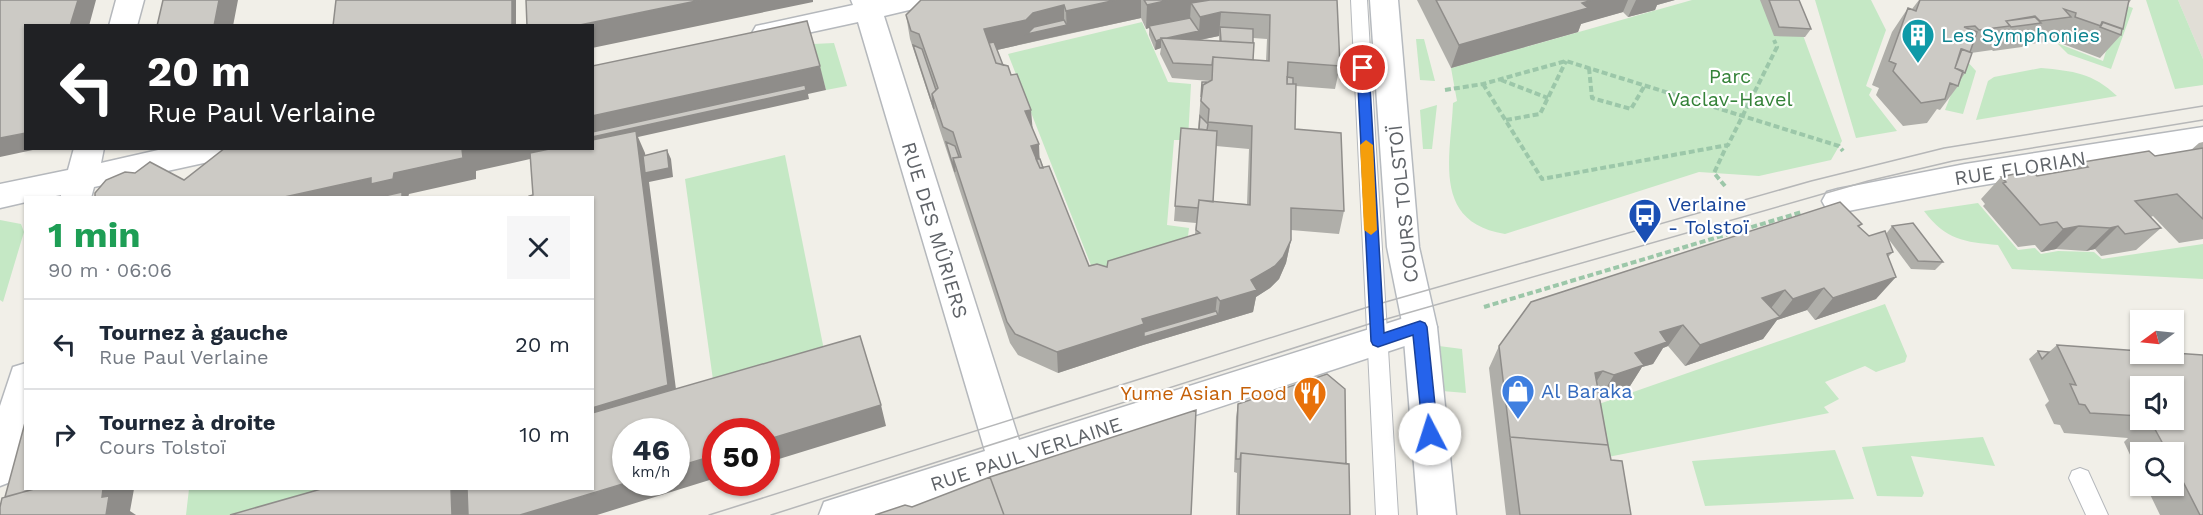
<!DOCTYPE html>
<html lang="fr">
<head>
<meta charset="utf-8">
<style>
	:root { --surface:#fff; --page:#f6f6f7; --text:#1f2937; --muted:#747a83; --line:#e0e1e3 }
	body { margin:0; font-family:"Work Sans",sans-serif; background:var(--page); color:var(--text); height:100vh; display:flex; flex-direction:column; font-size:22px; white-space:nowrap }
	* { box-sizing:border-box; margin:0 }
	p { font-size:20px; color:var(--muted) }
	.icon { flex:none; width:33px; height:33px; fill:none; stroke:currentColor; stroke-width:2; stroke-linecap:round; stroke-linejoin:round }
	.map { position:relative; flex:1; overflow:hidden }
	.side { position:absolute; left:24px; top:196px; width:570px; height:294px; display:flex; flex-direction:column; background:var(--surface); border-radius:0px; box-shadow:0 2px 4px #0004 }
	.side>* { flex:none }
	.top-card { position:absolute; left:24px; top:24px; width:570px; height:126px; border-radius:0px; box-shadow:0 2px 4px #0004; background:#202124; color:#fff; overflow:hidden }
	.needle { width:39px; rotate:255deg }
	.buttons { position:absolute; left:2130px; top:310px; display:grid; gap:12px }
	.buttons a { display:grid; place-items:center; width:54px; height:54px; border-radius:0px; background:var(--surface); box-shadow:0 2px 4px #0004; font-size:30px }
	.speed { position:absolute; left:612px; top:418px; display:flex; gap:12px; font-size:30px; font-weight:700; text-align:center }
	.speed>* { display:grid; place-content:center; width:78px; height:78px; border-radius:50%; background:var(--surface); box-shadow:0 2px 4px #0004; line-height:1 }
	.speed small { font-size:15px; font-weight:400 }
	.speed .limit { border:9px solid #d22; background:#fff; color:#111 }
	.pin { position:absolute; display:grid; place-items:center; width:51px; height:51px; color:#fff; margin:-26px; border:3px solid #fff; border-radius:50%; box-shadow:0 2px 6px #0007 }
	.me { position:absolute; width:66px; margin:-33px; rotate:355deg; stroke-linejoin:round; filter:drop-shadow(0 0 4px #0008) }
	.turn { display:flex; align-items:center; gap:21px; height:126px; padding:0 24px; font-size:27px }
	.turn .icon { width:78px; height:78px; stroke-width:2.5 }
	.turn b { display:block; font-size:42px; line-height:51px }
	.round { display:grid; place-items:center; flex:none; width:63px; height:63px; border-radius:0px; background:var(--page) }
	.headline { display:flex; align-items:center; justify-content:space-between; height:102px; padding:0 24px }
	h1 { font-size:36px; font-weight:700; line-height:45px; color:#1e9e55 }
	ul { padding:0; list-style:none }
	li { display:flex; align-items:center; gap:18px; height:90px; padding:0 24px; border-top:2px solid var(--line) }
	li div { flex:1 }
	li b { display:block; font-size:22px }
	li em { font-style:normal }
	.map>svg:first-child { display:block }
	.education { fill:#e1ded6 }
	.green { fill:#c5e8c5 }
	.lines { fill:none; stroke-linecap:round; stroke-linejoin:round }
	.service-casing { stroke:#b5b8bc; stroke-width:2 }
	.minor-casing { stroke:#b5b8bc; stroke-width:3 }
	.secondary-casing { stroke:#b6babf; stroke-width:3 }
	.path { stroke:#9cc7a9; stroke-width:4; stroke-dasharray:6 3; stroke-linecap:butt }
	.service { fill:#fff; fill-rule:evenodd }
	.minor { fill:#fff; fill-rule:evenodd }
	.secondary { fill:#fff; fill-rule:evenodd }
	.tram { stroke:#b6b7b8; stroke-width:1.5 }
	.wall { fill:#afaea9; fill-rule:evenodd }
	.shaded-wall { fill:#8f8d8a }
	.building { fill:#cccac5; stroke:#8f8d8a; stroke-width:1.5 }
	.route { fill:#2563eb; stroke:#184099; stroke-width:1.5 }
	.slow { fill:#f59e0b }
	.labels { text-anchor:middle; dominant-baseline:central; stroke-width:4.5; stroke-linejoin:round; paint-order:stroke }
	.culture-label { font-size:20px; fill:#0d838f; stroke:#fff; text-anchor:start }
	.park-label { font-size:20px; fill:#348238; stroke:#fff }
	.street-label { font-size:20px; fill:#5f6368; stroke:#fff }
	.transit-label { font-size:20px; fill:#164399; stroke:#fff; text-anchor:start }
	.shop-label { font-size:20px; fill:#366cbe; stroke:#fff; text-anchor:start }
	.food-label { font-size:20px; fill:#c56008; stroke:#fff; text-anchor:end }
</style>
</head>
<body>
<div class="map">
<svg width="2203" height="515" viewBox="0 0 2203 515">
	<rect width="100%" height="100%" fill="#f1efe8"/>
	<path class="education" d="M2178,0h25v59z"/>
	<path class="green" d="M1692,0h98l52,141 -11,19 -72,16 -60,-4 -194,62c-74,-12 -54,-78 -52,-131l4,-2 -6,-33z
		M1815,0h56l15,30 -20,56 6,3 -3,6 28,36 -41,7z
		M2146,0h32l25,59v26l-28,4z
		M2116,2l17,6 -22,61 -43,-15 -11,-11 46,18 14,-46z
		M1142,22l26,60 23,2 -3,56h-14l-7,85 22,3 -3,24 -90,26 -88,-224z
		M1416,39h8l11,42 -15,-1z
		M834,43l13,43 -21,4 -13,-46z
		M1965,59l11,12 -13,43 -18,-4z
		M2041,68c32,3 52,5 76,28l-141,24 12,-39 6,-4z
		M1437,105l-5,44h-9l-3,-39z
		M785,155l40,200 -111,32 -29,-208z
		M1978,203l40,47 17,-2 6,6 17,-3 36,1 8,7 101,-15v35l-191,-10 -14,-24c-34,-3 -52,-5 -74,-34z
		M0,220l21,4 3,8 -21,70 -3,-2z
		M1885,304l22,52 -2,6 -29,10 -11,-6 -40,16 14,17 -15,8 5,6 -221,44 -12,-52z
		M1439,346l23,3 4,44 -24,-2z
		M1983,437l12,29 -84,-10 13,37 -2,4 -45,-1 -15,-49z
		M1835,450l19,49 -149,7 -13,-45z
		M189,489h175l-89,26h-89z"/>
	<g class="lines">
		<defs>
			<path id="service" d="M1351,0h16l31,515h-22z
				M2080,468l8,3 20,44h-22l-17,-37 3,-7z"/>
			<path id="minor" d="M116,0h28l-7,26h-28z
				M851,0h79l-4,6 -42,10 135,424 401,-127 12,4 5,10 -5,10 -540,178h-73l5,-13 161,-51 -127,-429 -92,20 -10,-2 -4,-7 4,-7 97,-21z
				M2203,127v22l-238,39 -127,25 -11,-3 -5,-9 5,-9 11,-3 127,-25z
				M74,148h30l-3,15 66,-15h70l-4,8 -11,3 -128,28 -3,11h-30v-3l-16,3h-19v4l-26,6v-24l68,-14z
				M26,363v82l-13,36 -13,5v-80l13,-39z"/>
			<path id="secondary" d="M1370,0h28l21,247 18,80 19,188h-38l-15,-188 -16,-80z"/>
		</defs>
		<use href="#service" class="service-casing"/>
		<use href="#minor" class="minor-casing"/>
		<use href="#secondary" class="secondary-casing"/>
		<path class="path" d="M1589,68l3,30 39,11 14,-24
			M1501,80l47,18
			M1483,84l59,95 186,-34 49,-98 -3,-7
			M1445,90l38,-6 83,-23 273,85 4,5
			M1506,120l34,-6 26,-53
			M1725,186l-11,-13 13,-28
			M1484,307l318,-95"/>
		<use href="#service" class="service"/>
		<use href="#minor" class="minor"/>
		<use href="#secondary" class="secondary"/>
		<path class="tram" d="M709,515l659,-208 443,-126 133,-33 259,-42
			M771,515l598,-191 499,-143 85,-20 250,-41"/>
	</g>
	<path class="wall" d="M921,0h416l3,66 -5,23 -39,-3 -1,43 49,82 -5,23 -48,-4v10l-5,23 -7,16 -9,9 -14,9 -3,15 -110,33 -85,28 -40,-18 -8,-12 -100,-304 -4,-24zM1141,18l5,11 3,-1v7l6,15 6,-2 -1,6 12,24 38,3 -2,1h-6l-4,47 -17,-1 -7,93 22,2 -1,11 -88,33 -18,-1 -49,-107 -8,-31 -29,-63 -6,-15zM1219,36v5l-20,-1zM1253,38l14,1 -1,22 -13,-1zM1216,146l33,3 -2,55 -34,-2z
		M1417,0h258l-18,5 -2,5 -27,7 -5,-5 -37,10 -5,2 -3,8 -127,36z
		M1760,0h39l12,29 -6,8 -31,-1z
		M1919,0h212l-3,4 -7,31 -21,23 -45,-17 1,-4h-1l-3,4 -28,4 -2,2 -29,4 -1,-1 -21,3 -6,20 -4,6 -3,7 -18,24 -3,-1 -10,14 -24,3 -27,-31 3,-7 -7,-3 20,-53 16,-24 4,1z
		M2203,142v97l-24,4 -26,-27 -2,1 10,11 -25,22 -35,6 -6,-7 -9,2 -30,-2 -15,3 -6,-7 -17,2 -35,-41 2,-2 -4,-5 20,-22 36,-1 39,-7 7,-7 72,-6 36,-6 8,-7z
		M1892,226l51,36 -8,8 -24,-1 -24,-32 6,15 -5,5 -12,42 -61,21 -8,-10 -30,10 -14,19 -78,27 -17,-20 -5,2 -10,16 -11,3 -12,19 -29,10 -2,-1 12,65 20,55h-125l-17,-147 10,-22 360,-119 10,9 17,-2z
		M2057,345l83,6v3l34,-1 29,2v160h-43l-14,-29h28v-33h-34v23l-16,-34 4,-4 -64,-5 -4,-8 -6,-1 -9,-19 4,-4 -20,-42 9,-8 11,1zM2140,387h34v33h-34z
		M1238,404l108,60 4,51h-114l1,-42 -3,-1 2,-55z"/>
	<path class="shaded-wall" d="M78,0h18l-7,26h-19z
		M219,0h19l-5,26h-19z
		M512,0h4v26h-4z
		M701,0h112v2l-221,46v-22h-17z
		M1116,0h25v18l-74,16 -1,-23z
		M1169,0h84l-62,3 -1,16 -41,7v2l-3,1 1,-24z
		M1592,0h36l-5,12 -42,12 -3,8 -127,36 8,-23z
		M1636,0h39l-18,5 -2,5 -27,7z
		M1064,5v21l3,-1v9l-79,18 -4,-23 49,-16z
		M1221,12l-2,24 -53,11 -4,-8 37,-8 1,-14z
		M1161,40v8l-6,2 1,-9z
		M820,66l6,24 -18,4 1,5 -171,38 7,16 3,20 19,-23 4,9 2,18 -24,5 28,215 -85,40v-321z
		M1031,110l2,23 -8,-22z
		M26,133v15h16l-42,9v-19z
		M1039,144l1,24 -9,-22z
		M466,148h120l-47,9 -63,14v8l-67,15 -1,4h-128l114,-25z
		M2079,226l-23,23 -15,3 22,-23z
		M2118,226l-23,23 -9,2 24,-23z
		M1291,240l-5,23 -7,16 -9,9 -14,9 -3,15 -110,33 -85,28 -1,-21 85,-33 75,-22 -2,19 3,-1 2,-14 31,-21z
		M1896,277l-20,22 -61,21 18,-22z
		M1824,288l-17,22 -30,10 -14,19 -78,27 15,-21 78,-27 15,-19z
		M1785,290l-17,22 -6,-14z
		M1683,325l-15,21 -5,2 -10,16 -11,3 -12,19 -29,10 13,-21 21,-22 25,-21z
		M1603,371l-13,21 5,-19z
		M881,405l5,21 -120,37v-23z
		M716,455v23l-119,37h-77l106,-32h50v-16z
		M40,489h94l-4,22 6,4h-30z
		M451,489h17l1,26h-17z"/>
	<path class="building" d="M0,0h78l-8,26h-44v107l-26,5z
		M163,0h56l-5,26h-57z
		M336,0h176v26h-179z
		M526,0h175l-126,26h-48z
		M921,0h195l-50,11 -2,-6 -31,8 -7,7 -42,9 12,34 12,3 3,9 6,-1 14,36 -6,1 14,33 -8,2 9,22 9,-2 40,100 8,-2 10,3 1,-6 92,-28 -4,-3 3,-30 51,5 2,-79 -44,-4 1,-13 -8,-8 2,-16 9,-5 1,-23 56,4 1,-46 -49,-3 -21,5 -9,-14 19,-3h127l3,66 -52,-4 -1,22h9l-1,45 46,4 3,78 -53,-3v32l-8,17 -8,9 -24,14 6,10 -37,11 -3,-4 -75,22 2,5 -87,28 -42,-18 -8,-12 -54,-164 8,-1 -8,-25 -10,-5 -11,-33 6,-6 -19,-54 -8,-3 -5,-16z
		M1144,0h25l-22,5z
		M1436,0h156l-10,3 6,5 -129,37z
		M1769,0h30l12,29 -32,-2z
		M1920,0h209l-6,29 -20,-7 -2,4 -26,-9 1,-4 -12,-4 7,8 -31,4 -5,-5 -29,5 4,5 -31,4 -4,-4 -11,1 13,5 -7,20 -8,-3 -7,19 8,3 -5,15 -8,-3 -5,16 -24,4 -28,-32 3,-7 -7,-3 19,-53 8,3z
		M2035,17l6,6 -30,4 -5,-6z
		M1190,18l9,13 -32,7h-6v1l-5,2 -7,-15z
		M1064,20l3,5 -40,9 7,-7z
		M807,21l13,45 -228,50v-50z
		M2102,22l20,7 -1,6 -21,-8z
		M1220,27l33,2v14l-32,-2z
		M1161,38l93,5 -1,17 -40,-3 -1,8 -39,-2z
		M994,42l9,23 -7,-2 -7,-20z
		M913,45l9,4 14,41 -4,4 2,15z
		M1961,49l11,4 -7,20 -10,-5z
		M1287,77l6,1v6h-6z
		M1202,82h6l-5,3 -2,12z
		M805,85l1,5 -214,47v-5z
		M1200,116l8,8 -1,6 -8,-1z
		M1181,128l36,3 -4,71 -14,-2 -1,8 -23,-2z
		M636,131l32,254 -76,23v-210h-63v-2l4,-1 -3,-42 24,-5h38v-8z
		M946,142l9,4 4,11 -6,1 2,14z
		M225,148h241l-4,1 1,9 -69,15 -1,6 -22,5v-6l-91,20h-185v-5l11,-13 19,-8 10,1 15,-11 34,18z
		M2203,148v71l-26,-25 -42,7 26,27 -36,6 -7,-8 -8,2 -31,-2 -16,3 -6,-7 -17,3 -37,-42 3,-1 -5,-5 31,-7 5,6 51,-9 -5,-5 66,-11 6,5z
		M667,150l2,18 -24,5 -2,-17z
		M1036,159h4l3,9h-3z
		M402,192v6h-22v-1z
		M1840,202l22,22 -4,2 11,10 16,-5 8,21 -6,2 9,23 -63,21 -9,-10 -31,11 -8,-9 -23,8 18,19 -80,28 -17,-20 -23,7 7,10 -32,11 9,12 -30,10 -11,-4 -8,2 13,72 -98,-8 -11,-91 32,-44z
		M1913,223l30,39 -25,-1 -26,-35z
		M1216,311l2,4 -74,22v-5z
		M860,336l21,69 -115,35v-8h-50v23l-40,12v-35h-50v51l-106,32h-52l-1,-26h125v-76z
		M2057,345l83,6v3l34,-1 29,2v160h-3l-26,-51v-11h-6l-17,-31h7l-1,-2h17v-33h-34v29l-50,-3 -5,-8 -6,-1 -9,-20 6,1z
		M2038,351l11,1 -7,7z
		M1327,374l18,15 1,75 -105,-11 -1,6h-4l2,-55z
		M1196,410l-5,105h-187l-14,-38z
		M26,419v70h8l-29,8z
		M1510,437l98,8 3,15 11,1 9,54h-111z
		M1241,453l108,11 1,51h-111z
		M990,477l14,38h-129l30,-10 7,2z
		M34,489h69l-1,8 7,-1 -3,19h-106v-8l2,-9z
		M321,489h130l1,26h-222z"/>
	<path class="route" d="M1363,64l6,4 15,265 36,-12 5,2 2,4 11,107 -2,4 -6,2 -5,-2 -2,-4 -10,-99 -35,12 -5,-2 -2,-4 -14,-273z"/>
	<path class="slow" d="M1366,140l7,5 4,85 -6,5 -7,-5 -4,-85z"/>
	<defs>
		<symbol id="building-pin" viewBox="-11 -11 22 30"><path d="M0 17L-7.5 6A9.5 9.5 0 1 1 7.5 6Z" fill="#0f9aa8" stroke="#fff"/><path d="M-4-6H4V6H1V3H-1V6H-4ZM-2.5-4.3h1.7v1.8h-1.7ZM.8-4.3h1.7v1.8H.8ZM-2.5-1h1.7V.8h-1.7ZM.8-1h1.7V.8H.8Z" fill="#fff"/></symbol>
		<symbol id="bus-pin" viewBox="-11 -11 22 30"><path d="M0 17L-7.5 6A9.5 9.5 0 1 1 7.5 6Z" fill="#1a4fb4" stroke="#fff"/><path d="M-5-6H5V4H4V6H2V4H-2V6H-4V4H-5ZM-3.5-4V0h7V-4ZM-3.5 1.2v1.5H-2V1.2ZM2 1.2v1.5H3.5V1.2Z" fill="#fff"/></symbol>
		<symbol id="shop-pin" viewBox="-11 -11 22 30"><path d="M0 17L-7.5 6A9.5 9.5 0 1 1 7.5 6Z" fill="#3f7fe0" stroke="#fff"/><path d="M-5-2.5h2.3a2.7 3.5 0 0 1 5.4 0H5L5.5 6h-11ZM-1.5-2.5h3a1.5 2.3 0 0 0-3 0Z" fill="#fff"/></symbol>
		<symbol id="restaurant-pin" viewBox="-11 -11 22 30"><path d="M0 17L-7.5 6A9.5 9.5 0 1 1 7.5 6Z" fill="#e8710a" stroke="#fff"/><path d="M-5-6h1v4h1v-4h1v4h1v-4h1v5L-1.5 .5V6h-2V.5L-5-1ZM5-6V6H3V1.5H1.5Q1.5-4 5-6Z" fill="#fff"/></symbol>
	</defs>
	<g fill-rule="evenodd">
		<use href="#building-pin" x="1899" y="16" width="38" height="52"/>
		<use href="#bus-pin" x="1626" y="196" width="38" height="52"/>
		<use href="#shop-pin" x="1499" y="372" width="38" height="52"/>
		<use href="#restaurant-pin" x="1291" y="374" width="38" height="52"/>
	</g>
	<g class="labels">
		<g class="culture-label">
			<text x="1941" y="35">Les Symphonies</text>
		</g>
		<g class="park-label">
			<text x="1730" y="76">Parc<tspan x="1730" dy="23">Vaclav-Havel</tspan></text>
		</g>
		<g class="street-label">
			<text transform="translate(2020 168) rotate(-9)">RUE FLORIAN</text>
			<text transform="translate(1403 204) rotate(-96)">COURS TOLSTOÏ</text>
			<text transform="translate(935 230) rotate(73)">RUE DES MÛRIERS</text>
			<text transform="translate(1026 454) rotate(-18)">RUE PAUL VERLAINE</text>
		</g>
		<g class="transit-label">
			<text x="1668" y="204">Verlaine<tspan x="1668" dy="23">- Tolstoï</tspan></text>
		</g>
		<g class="shop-label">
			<text x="1541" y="391">Al Baraka</text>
		</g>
		<g class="food-label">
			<text x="1287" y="393">Yume Asian Food</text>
		</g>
	</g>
</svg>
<div class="buttons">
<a><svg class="needle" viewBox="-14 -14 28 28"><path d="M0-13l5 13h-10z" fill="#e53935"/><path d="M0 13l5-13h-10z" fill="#747a83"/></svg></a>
<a><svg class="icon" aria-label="sound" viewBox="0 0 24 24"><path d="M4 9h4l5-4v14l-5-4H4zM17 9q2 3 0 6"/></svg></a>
<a><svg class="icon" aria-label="search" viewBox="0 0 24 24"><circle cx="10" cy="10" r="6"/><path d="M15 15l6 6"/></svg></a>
</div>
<div class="speed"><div>46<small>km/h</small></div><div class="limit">50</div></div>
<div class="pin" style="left:1363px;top:68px;background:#d93025"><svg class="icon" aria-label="arrive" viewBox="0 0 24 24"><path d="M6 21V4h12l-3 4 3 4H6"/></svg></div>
<svg class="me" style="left:1430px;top:434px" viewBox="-20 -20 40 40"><circle r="19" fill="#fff"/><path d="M0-13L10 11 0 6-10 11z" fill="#2563eb"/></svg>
<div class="top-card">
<div class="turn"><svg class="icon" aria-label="left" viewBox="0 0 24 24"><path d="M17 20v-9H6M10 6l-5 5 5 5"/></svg><div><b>20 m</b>Rue Paul Verlaine</div></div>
</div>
<section class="side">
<div class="headline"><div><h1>1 min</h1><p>90 m · 06:06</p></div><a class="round"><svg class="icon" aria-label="close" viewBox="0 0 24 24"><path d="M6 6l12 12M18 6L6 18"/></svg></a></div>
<ul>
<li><svg class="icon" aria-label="left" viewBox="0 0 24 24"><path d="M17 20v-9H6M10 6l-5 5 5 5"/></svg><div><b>Tournez à gauche</b><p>Rue Paul Verlaine</p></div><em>20 m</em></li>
<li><svg class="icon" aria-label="right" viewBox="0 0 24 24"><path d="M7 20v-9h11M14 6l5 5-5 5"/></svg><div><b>Tournez à droite</b><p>Cours Tolstoï</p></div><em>10 m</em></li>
</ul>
</section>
</div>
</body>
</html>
